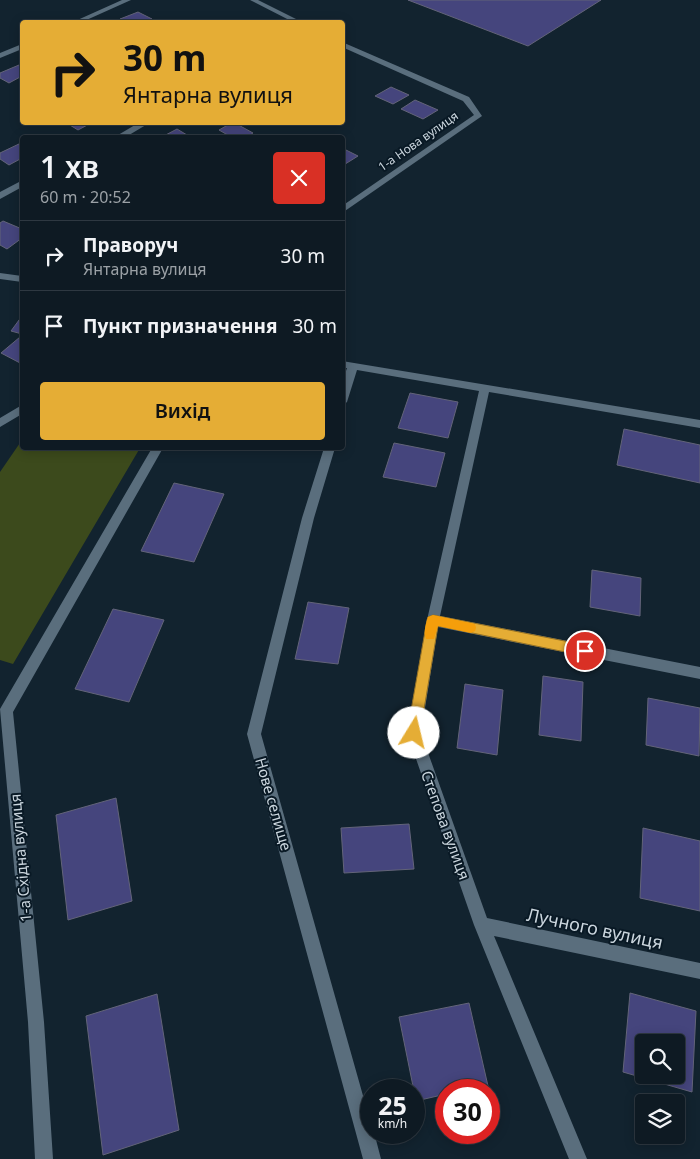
<!DOCTYPE html>
<html lang="uk">
<head>
<meta charset="utf-8">
<style>
	:root { --surface:#0e1a23; --page:#1c2730; --text:#f1f3f6; --muted:#9ba1a6; --line:#2e3841; --accent:#e5ad35 }
	body { margin:0; font-family:"Noto Sans",sans-serif; background:var(--page); color:var(--text); height:100vh; display:flex; flex-direction:column; font-size:19px; white-space:nowrap }
	* { box-sizing:border-box; margin:0 }
	p { font-size:16px; color:var(--muted) }
	.icon { flex:none; width:28px; height:28px; fill:none; stroke:currentColor; stroke-width:2; stroke-linecap:round; stroke-linejoin:round }
	.map { position:relative; flex:1; overflow:hidden }
	.sheet { position:absolute; left:20px; top:135px; width:325px; height:315px; display:flex; flex-direction:column; background:var(--surface); border-radius:5px; box-shadow:0 2px 12px #0003,0 0 0 1px var(--line) }
	.sheet>* { flex:none }
	.hud { position:absolute; left:20px; top:20px; width:325px; height:105px; border-radius:5px; box-shadow:0 2px 12px #0003,0 0 0 1px var(--line); background:#e5ad35; color:#111; overflow:hidden }
	.tools { position:absolute; left:635px; top:1034px; display:grid; gap:10px }
	.tools a { display:grid; place-items:center; width:50px; height:50px; border-radius:5px; background:var(--surface); box-shadow:0 2px 12px #0003,0 0 0 1px var(--line); font-size:25px }
	.speed { position:absolute; left:360px; top:1079px; display:flex; gap:10px; font-size:25px; font-weight:700; text-align:center }
	.speed>* { display:grid; place-content:center; width:65px; height:65px; border-radius:50%; background:var(--surface); box-shadow:0 2px 12px #0003,0 0 0 1px var(--line); line-height:1 }
	.speed small { font-size:12px; font-weight:400 }
	.speed .limit { border:8px solid #d22; background:#fff; color:#111 }
	.pin { position:absolute; display:grid; place-items:center; width:42px; height:42px; color:#fff; margin:-21px; border:2px solid #fff; border-radius:50%; box-shadow:0 1px 5px #0007 }
	.me { position:absolute; width:55px; margin:-28px; rotate:9deg; stroke-linejoin:round; filter:drop-shadow(0 0 4px #0008) }
	.turn { display:flex; align-items:center; gap:18px; height:105px; padding:0 20px; font-size:22px }
	.turn .icon { width:65px; height:65px; stroke-width:2.5 }
	.turn b { display:block; font-size:35px; line-height:42px }
	.round { display:grid; place-items:center; flex:none; width:52px; height:52px; border-radius:5px; background:var(--page) }
	.head { display:flex; align-items:center; justify-content:space-between; height:85px; padding:0 20px }
	h1 { font-size:30px; font-weight:600; line-height:38px }
	.cta { display:flex; gap:10px; margin-top:auto; padding:10px 20px }
	.cta a { flex:1; height:58px; border-radius:5px; background:var(--accent); color:#111; font-size:20px; font-weight:600; line-height:58px; text-align:center }
	ul { padding:0; list-style:none }
	li { display:flex; align-items:center; gap:15px; height:70px; padding:0 20px; border-top:1px solid var(--line) }
	li div { flex:1 }
	li b { display:block; font-size:19px }
	li em { font-style:normal }
	.map>svg:first-child { display:block }
	.green { fill:#3c4a1c }
	.building { fill:#45457d; stroke:#636479; fill-rule:evenodd }
	.lines { fill:none; stroke-linecap:round; stroke-linejoin:round }
	.street { fill:#5a6e7d; fill-rule:evenodd }
	.route { fill:#e5ad35; stroke:#957022 }
	.slow { fill:#f59e0b }
	.labels { text-anchor:middle; dominant-baseline:central; stroke-width:4; stroke-linejoin:round; paint-order:stroke }
	.far-street-label { font-size:12px; fill:#cbd6de; stroke:#091925 }
	.street-label { font-size:15px; fill:#cbd6de; stroke:#091925 }
	.near-street-label { font-size:18px; fill:#cbd6de; stroke:#091925 }
</style>
</head>
<body>
<div class="map">
<svg width="700" height="1159" viewBox="0 0 700 1159">
	<rect width="100%" height="100%" fill="#12232f"/>
	<path class="green" d="M22,440v8h118l-127,216 -13,-4v-188z"/>
	<path class="building" d="M408,0h193l-73,46z
		M138,12l14,7 -9,3h-16l-7,-3z
		M19,65l3,1v10l-13,7 -9,-5v-5z
		M391,87l18,8 -16,9 -18,-8z
		M415,100l23,10 -15,9 -22,-10z
		M65,122h28l-15,8z
		M233,122l20,11 -8,5h-12l-14,-8z
		M177,129l15,9h-32z
		M21,143l1,15 -13,7 -9,-6v-6z
		M342,148l16,8 -16,10z
		M3,221l19,8v9l-15,11 -7,-4v-22z
		M22,316v18l-11,-3z
		M20,337l2,1v26l-21,-11z
		M410,393l48,9 -10,36 -50,-10z
		M624,429l76,16v38l-83,-18z
		M394,443l51,10 -9,34 -53,-10z
		M174,483l50,11 -30,68 -53,-11z
		M592,570l49,8 -1,38 -50,-9z
		M308,602l41,6 -11,56 -43,-5z
		M113,609l51,11 -35,82 -54,-13z
		M543,676l40,6 -2,59 -42,-6z
		M465,684l38,6 -6,65 -40,-7z
		M648,698l52,10 -1,48 -53,-11z
		M116,798l16,103 -64,19 -12,-105z
		M409,824l5,45 -70,4 -3,-45z
		M643,828l57,13v70l-60,-13z
		M630,993l66,18 -4,81 -69,-20zM644,1042h32v33h-32z
		M157,994l22,136 -76,25 -17,-139z
		M469,1003l19,83 -21,4h-21v4l-30,7 -17,-84z"/>
	<g class="lines">
		<path class="street" d="M122,0h9l-49,22h-9z
			M250,0h8l44,22h-9z
			M342,42l127,55 13,19 -140,97v-7l132,-91 -11,-14 -121,-54z
			M22,44v5l-22,9v-5z
			M140,122h11l-27,16h-11z
			M19,182h3v5l-22,12v-7z
			M0,273l22,3v6l-22,-3z
			M342,361l358,59v8l-211,-36 -49,224 260,51v12l-262,-52 -17,106 66,185 213,45v16l-206,-43 93,223h-18l-95,-234 -67,-192 20,-113 52,-229 -122,-21 -10,32 -5,4v-23l5,-15h-5z
			M22,405v9l-22,13v-9z
			M152,448h11l-150,264 31,310 9,137h-18l-7,-137 -28,-313z
			M324,448h11l-21,70 -53,216 110,390v8h3l7,27h-18l-116,-425 55,-216z"/>
	</g>
	<path class="route" d="M433,615l152,30 5,2 1,4 -1,3 -5,2 -147,-30 -18,107 -2,4 -4,2 -5,-2 -2,-4 20,-113 1,-3z"/>
	<path class="slow" d="M433,615l38,8 4,1 1,4 -1,3 -4,2 -33,-7 -4,13h-8c-3,-6 0,-16 2,-22z"/>
	<g class="labels">
		<g class="far-street-label">
			<text transform="translate(418 141) rotate(-35)">1-а Нова вулиця</text>
		</g>
		<g class="street-label">
			<text transform="translate(274 804) rotate(74)">Нове селище</text>
			<text transform="translate(446 825) rotate(70)">Степова вулиця</text>
			<text transform="translate(20 858) rotate(-95)">1-а Східна вулиця</text>
		</g>
		<g class="near-street-label">
			<text transform="translate(595 928) rotate(12)">Лучного вулиця</text>
		</g>
	</g>
</svg>
<div class="tools">
<a><svg class="icon" aria-label="search" viewBox="0 0 24 24"><circle cx="10" cy="10" r="6"/><path d="M15 15l6 6"/></svg></a>
<a><svg class="icon" aria-label="layers" viewBox="0 0 24 24"><path d="M12 4l9 5-9 5-9-5zM3 14l9 5 9-5"/></svg></a>
</div>
<div class="speed"><div>25<small>km/h</small></div><div class="limit">30</div></div>
<div class="pin" style="left:585px;top:651px;background:#d93025"><svg class="icon" aria-label="arrive" viewBox="0 0 24 24"><path d="M6 21V4h12l-3 4 3 4H6"/></svg></div>
<svg class="me" style="left:414px;top:733px" viewBox="-20 -20 40 40"><circle r="19" fill="#fff"/><path d="M0-13L10 11 0 6-10 11z" fill="#e5ad35"/></svg>
<div class="hud">
<div class="turn"><svg class="icon" aria-label="right" viewBox="0 0 24 24"><path d="M7 20v-9h11M14 6l5 5-5 5"/></svg><div><b>30 m</b>Янтарна вулиця</div></div>
</div>
<section class="sheet">
<div class="head"><div><h1>1 хв</h1><p>60 m · 20:52</p></div><a class="round" style="background:#d93025;color:#fff"><svg class="icon" aria-label="close" viewBox="0 0 24 24"><path d="M6 6l12 12M18 6L6 18"/></svg></a></div>
<ul>
<li><svg class="icon" aria-label="right" viewBox="0 0 24 24"><path d="M7 20v-9h11M14 6l5 5-5 5"/></svg><div><b>Праворуч</b><p>Янтарна вулиця</p></div><em>30 m</em></li>
<li><svg class="icon" aria-label="arrive" viewBox="0 0 24 24"><path d="M6 21V4h12l-3 4 3 4H6"/></svg><div><b>Пункт призначення</b></div><em>30 m</em></li>
</ul>
<div class="cta"><a>Вихід</a></div>
</section>
</div>
</body>
</html>
